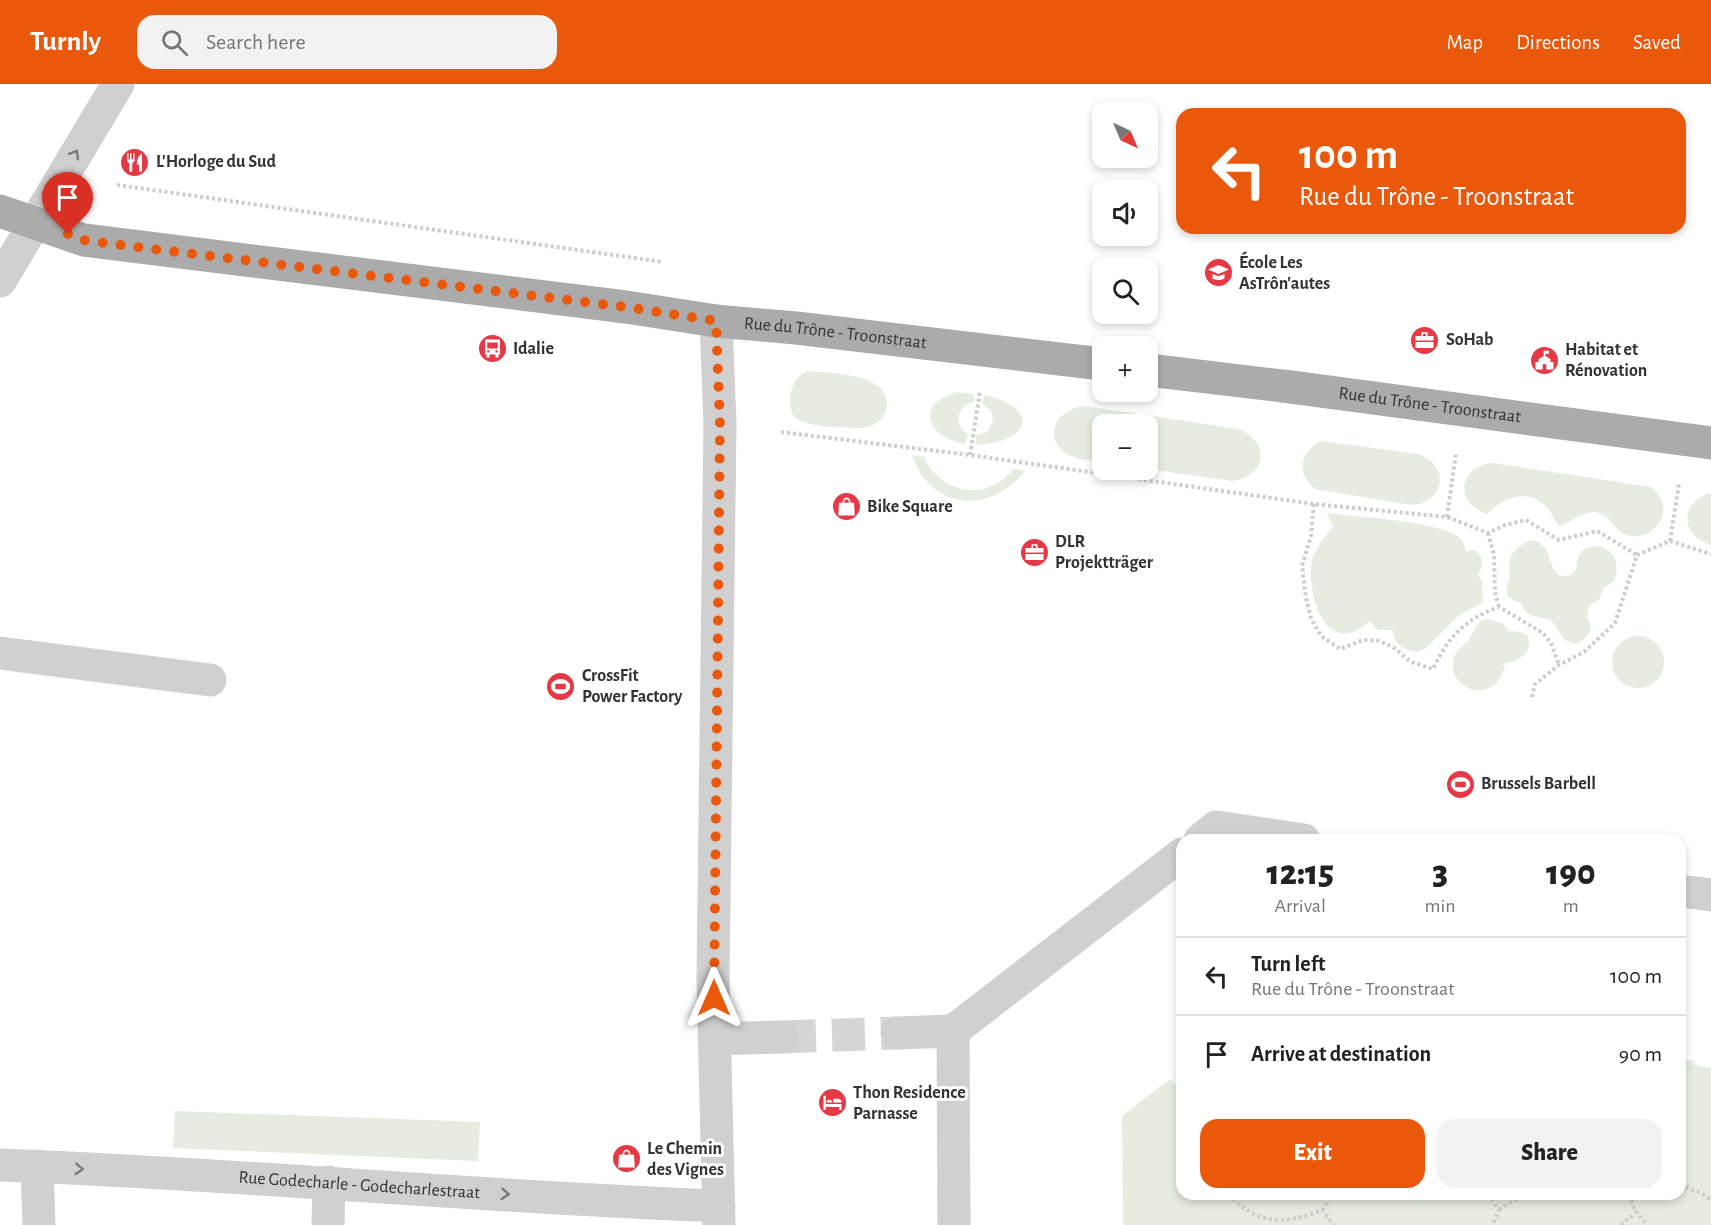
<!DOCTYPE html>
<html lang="en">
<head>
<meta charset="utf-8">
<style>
	:root { --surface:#fff; --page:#f2f2f2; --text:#222; --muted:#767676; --line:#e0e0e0; --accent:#ea580c }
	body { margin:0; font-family:"Alegreya Sans",sans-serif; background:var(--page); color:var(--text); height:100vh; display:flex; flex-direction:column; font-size:22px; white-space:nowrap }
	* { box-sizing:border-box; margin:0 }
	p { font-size:20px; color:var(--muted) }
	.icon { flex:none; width:33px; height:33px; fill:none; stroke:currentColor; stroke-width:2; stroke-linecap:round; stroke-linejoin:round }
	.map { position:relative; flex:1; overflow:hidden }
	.sheet { position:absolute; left:1176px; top:750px; width:510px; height:366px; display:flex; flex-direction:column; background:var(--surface); border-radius:18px; box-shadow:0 3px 9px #0003 }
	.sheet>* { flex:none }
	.hud { position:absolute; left:1176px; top:24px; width:510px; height:126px; border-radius:18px; box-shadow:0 3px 9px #0003; background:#ea580c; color:#fff; overflow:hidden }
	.needle { width:39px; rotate:136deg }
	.tools { position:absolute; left:1092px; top:18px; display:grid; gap:12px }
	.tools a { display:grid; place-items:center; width:66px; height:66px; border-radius:12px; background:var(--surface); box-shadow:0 3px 9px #0003; font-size:30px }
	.pin { position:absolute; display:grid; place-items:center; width:51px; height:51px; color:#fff; margin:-62px -26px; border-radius:50% 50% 50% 0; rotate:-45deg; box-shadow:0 0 6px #0007 }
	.pin .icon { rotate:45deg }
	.me { position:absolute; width:66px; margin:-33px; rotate:0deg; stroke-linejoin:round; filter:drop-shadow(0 0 4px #0008) }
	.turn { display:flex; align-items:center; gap:21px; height:126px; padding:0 24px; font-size:27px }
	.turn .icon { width:78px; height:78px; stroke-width:2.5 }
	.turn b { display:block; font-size:42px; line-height:51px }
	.eta { display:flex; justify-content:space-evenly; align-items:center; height:102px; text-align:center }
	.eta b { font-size:36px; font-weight:800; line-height:42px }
	.button { display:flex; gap:12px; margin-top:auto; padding:12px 24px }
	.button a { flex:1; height:69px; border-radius:18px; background:var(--accent); color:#fff; font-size:24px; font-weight:800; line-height:69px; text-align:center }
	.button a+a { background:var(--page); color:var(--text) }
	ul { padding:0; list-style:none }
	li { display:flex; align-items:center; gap:18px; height:78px; padding:0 24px; border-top:2px solid var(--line) }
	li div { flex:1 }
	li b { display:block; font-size:22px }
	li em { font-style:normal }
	header { display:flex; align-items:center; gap:36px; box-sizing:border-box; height:84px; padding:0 30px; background:var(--accent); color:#fff }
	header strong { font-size:28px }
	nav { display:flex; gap:33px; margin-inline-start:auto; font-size:21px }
	.search { width:420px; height:54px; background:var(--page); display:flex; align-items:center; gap:15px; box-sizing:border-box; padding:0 21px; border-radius:18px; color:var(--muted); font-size:22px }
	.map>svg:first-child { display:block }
	.green { fill:#e6ecdf }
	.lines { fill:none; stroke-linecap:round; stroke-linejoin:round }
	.minor-tunnel { stroke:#d6d6d6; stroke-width:33; stroke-dasharray:33 16; stroke-linecap:butt }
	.path { stroke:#cdcdcd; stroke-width:4; stroke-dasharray:3 3; stroke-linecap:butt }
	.minor { stroke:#d0d0d0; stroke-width:33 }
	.major { stroke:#ababab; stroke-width:33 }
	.oneway { stroke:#7a7a7a }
	.route { stroke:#ea580c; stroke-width:10; stroke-dasharray:0 18 }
	.labels { text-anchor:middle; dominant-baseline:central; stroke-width:6; stroke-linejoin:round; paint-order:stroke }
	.poi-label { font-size:18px; font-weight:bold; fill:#333; stroke:#fff; text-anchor:start }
	.street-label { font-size:18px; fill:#333; stroke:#fff }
</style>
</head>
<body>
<header>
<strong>Turnly</strong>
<div class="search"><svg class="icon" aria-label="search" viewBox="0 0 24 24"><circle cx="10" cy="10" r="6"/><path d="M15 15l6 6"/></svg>Search here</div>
<nav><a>Map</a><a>Directions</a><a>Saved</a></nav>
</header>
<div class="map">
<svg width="1711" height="1141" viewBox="0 0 1711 1141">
	<rect width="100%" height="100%" fill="#fff"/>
	<path class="green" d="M807,287c17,1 54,3 68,13 24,16 9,47 -19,44 -15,-1 -47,-1 -59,-9 -7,-5 -7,-14 -7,-22 2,-12 6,-20 17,-26z
		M957,308l16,2 2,7c-18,4 -23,24 -7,33l-3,10c-37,-7 -52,-39 -8,-52z
		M985,311c59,14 42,48 -9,50v-10l11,-3 6,-11 -2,-10 -9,-8z
		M1084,322l154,23c33,12 29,48 -6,52l-84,-12v-45h-46v38c-12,-2 -26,-2 -37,-9 -23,-18 -7,-44 19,-47z
		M1321,357l97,13c33,11 27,49 -7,51l-96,-16c-19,-17 -16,-35 6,-48z
		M912,371l12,2c16,37 64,46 89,12l12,2c-35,44 -94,40 -113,-16z
		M1493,379l158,24c6,6 11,10 12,19 3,19 -18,35 -37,29 -14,-6 -15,-22 -32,-23 -14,0 -22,10 -34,14 -6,-4 -6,-10 -11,-16 -18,-23 -45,-14 -62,4 -34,-11 -28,-48 6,-51z
		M1706,410h5v51c-28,-9 -33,-37 -5,-51z
		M1327,429c27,4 117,8 134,26 3,3 4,9 5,13l5,-2 5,1c7,6 8,15 2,23l4,8 1,20 -25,14 -32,32 -9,4c-14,-2 -24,-8 -24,-22h-15l-8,-9c-42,37 -61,-18 -59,-54 1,-16 13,-29 22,-40z
		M1532,456c23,4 14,33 31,36 4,1 9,-1 12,-5 3,-4 1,-9 3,-13 4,-12 16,-14 26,-10 6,3 10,7 12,13 2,13 0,22 -12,26l-5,13 -10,5 -2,12 4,8c-1,10 -6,15 -16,19l-10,-4 -13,-19c-13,-6 -27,-2 -31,-19h-5l-8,-6c-3,-9 0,-12 2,-19 0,-3 -1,-6 -1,-9 0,-16 10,-23 23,-28z
		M1486,535l16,4 7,8 12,1 7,4c6,17 -9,25 -23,27 -7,46 -61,27 -51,-6 3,-8 10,-11 15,-17 6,-9 5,-17 17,-21z
		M1612 578a26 26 0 1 1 52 0a26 26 0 1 1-52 0Z
		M1680,975l15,2 -1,4 17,3v157h-588l-1,-109 48,-37 4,5 8,-5v115h498z
		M175,1027l305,11 -2,39 -305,-13z"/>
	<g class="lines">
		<path class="minor-tunnel" d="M783,953l114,-4"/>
		<path class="path" d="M117,101l546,77
			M781,348l189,23 344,49 133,13 41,16 17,-8 21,-5 33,20 38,-9 40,24
			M970,371l10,-63
			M1314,420l-3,32 -9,30 4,32 5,20 10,18 19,13 23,-9 16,1 14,6 18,15 22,7c15,-32 32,-50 66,-62l44,26 8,10 8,22
			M1447,433l9,-64
			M1488,449l6,22 1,37 4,15
			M1670,457l9,-57
			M1532,613l3,-13 24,-19 25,-13 31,-29 22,-68 33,-14 41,13
			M1507,756v-3
			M1680,1101l21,8 10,7
			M1229,1110c27,31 55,31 93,16l12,15
			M1488,1110l11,16 -7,15
			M1631,1110c1,18 6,18 16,31
			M1322,1126l12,-16
			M1499,1126l10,-7 19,-9
			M1621,1141l14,-12"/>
		<g class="minor">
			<path d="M0,197l118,-197"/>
			<path d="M716,237l4,103 -7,553 6,248"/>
			<path d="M0,569l210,27"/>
			<path d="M1200,756l16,-13 88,13"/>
			<path d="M1680,807l31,4"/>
			<path d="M897,949l56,-2"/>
			<path d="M714,955l69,-2"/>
			<path id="s1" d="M0,1081c240,9 479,32 719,41"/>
			<path d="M37,1082l2,59"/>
			<path d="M328,1141l1,-43"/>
			<path d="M954,1141l-1,-194 229,-177"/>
		</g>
		<g class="major">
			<path id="s2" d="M0,127l84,29 542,67 90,14 80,7 306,36"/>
			<path id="s3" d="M1148,286l143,17 420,56"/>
		</g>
	</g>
	<defs><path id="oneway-chevron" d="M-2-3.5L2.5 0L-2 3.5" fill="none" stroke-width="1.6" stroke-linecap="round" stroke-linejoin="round" transform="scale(1.5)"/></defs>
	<g class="oneway">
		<use href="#oneway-chevron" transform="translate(75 70) rotate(-59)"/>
		<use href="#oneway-chevron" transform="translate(79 1085) rotate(3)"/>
		<use href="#oneway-chevron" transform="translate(505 1110) rotate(4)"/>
	</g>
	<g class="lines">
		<path class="route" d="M68,150l16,6 20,3 522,64 90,14 4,103 -6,574"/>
	</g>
	<defs>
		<symbol id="restaurant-disc" viewBox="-11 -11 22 22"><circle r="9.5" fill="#e63946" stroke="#fff"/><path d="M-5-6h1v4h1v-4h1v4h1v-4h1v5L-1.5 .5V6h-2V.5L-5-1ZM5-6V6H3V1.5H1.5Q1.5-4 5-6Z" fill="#fff"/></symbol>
		<symbol id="school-disc" viewBox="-11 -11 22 22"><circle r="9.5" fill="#e63946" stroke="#fff"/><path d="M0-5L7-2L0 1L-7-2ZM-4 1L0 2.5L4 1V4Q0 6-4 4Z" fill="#fff"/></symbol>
		<symbol id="office-disc" viewBox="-11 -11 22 22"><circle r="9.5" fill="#e63946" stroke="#fff"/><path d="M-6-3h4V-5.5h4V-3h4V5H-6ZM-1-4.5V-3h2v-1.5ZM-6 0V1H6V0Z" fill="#fff"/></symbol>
		<symbol id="bus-disc" viewBox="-11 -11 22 22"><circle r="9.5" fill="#e63946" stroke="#fff"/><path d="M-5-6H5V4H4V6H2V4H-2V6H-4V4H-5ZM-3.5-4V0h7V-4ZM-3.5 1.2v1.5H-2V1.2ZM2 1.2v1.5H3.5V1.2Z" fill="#fff"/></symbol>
		<symbol id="civic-disc" viewBox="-11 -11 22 22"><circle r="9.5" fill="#e63946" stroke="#fff"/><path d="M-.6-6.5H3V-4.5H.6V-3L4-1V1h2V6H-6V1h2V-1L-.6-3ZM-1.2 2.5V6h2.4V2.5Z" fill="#fff"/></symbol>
		<symbol id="shop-disc" viewBox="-11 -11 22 22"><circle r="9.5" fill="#e63946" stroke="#fff"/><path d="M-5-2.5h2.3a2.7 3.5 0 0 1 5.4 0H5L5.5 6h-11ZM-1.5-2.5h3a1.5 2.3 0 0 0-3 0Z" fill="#fff"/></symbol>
		<symbol id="stadium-disc" viewBox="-11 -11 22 22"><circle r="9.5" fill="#e63946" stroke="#fff"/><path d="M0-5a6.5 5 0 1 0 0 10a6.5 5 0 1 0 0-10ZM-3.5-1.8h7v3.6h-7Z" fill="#fff"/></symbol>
		<symbol id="hotel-disc" viewBox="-11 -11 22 22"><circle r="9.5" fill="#e63946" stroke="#fff"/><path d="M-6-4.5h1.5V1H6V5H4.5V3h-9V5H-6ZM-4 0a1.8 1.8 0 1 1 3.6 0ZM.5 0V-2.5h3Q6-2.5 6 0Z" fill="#fff"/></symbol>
	</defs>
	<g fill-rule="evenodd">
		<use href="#restaurant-disc" x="118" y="62" width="33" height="33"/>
		<use href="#school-disc" x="1202" y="172" width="33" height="33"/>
		<use href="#office-disc" x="1408" y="240" width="33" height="33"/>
		<use href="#bus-disc" x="476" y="248" width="33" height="33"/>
		<use href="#civic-disc" x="1528" y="260" width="33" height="33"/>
		<use href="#shop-disc" x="830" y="406" width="33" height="33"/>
		<use href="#office-disc" x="1018" y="452" width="33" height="33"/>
		<use href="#stadium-disc" x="544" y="586" width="33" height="33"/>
		<use href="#stadium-disc" x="1444" y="684" width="33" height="33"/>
		<use href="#hotel-disc" x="816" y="1002" width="33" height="33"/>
		<use href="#shop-disc" x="610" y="1058" width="33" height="33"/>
	</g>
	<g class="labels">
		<g class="poi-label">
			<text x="156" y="78">L'Horloge du Sud</text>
			<text x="1239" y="179">École Les<tspan x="1239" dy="21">AsTrôn'autes</tspan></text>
			<text x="1446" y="256">SoHab</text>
			<text x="513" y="265">Idalie</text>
			<text x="1565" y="266">Habitat et<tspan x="1565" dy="21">Rénovation</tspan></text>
			<text x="867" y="423">Bike Square</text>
			<text x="1055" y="458">DLR<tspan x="1055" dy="21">Projektträger</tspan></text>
			<text x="582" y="592">CrossFit<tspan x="582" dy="21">Power Factory</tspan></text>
			<text x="1481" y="700">Brussels Barbell</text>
			<text x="853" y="1009">Thon Residence<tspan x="853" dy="21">Parnasse</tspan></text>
			<text x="647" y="1065">Le Chemin<tspan x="647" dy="21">des Vignes</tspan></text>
		</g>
		<g class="street-label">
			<text stroke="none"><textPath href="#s2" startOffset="846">Rue du Trône - Troonstraat</textPath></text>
			<text stroke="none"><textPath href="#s3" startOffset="284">Rue du Trône - Troonstraat</textPath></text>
			<text stroke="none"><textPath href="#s1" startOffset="360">Rue Godecharle - Godecharlestraat</textPath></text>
		</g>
	</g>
</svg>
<div class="tools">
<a><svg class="needle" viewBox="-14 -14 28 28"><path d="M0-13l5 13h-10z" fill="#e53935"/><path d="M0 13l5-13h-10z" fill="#767676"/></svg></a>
<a><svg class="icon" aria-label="sound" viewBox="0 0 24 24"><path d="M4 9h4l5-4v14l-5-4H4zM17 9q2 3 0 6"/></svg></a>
<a><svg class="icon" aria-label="search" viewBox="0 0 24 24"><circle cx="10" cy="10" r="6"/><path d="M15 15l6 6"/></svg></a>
<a>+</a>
<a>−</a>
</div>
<div class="pin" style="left:68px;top:150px;background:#d93025"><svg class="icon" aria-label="arrive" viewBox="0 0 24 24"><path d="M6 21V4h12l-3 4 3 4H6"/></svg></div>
<svg class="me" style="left:714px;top:914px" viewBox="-20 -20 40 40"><path d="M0-17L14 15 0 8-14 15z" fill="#ea580c" stroke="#fff" stroke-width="4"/></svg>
<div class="hud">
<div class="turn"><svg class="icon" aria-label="left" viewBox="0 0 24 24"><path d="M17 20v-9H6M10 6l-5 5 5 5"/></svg><div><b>100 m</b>Rue du Trône - Troonstraat</div></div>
</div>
<section class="sheet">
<div class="eta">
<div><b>12:15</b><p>Arrival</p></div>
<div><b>3</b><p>min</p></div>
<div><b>190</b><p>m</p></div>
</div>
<ul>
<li><svg class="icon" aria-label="left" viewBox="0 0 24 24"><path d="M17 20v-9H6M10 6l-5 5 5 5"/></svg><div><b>Turn left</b><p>Rue du Trône - Troonstraat</p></div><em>100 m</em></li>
<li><svg class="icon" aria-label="arrive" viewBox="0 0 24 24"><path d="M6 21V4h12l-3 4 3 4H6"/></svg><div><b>Arrive at destination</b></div><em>90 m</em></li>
</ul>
<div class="button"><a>Exit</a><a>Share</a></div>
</section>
</div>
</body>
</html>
